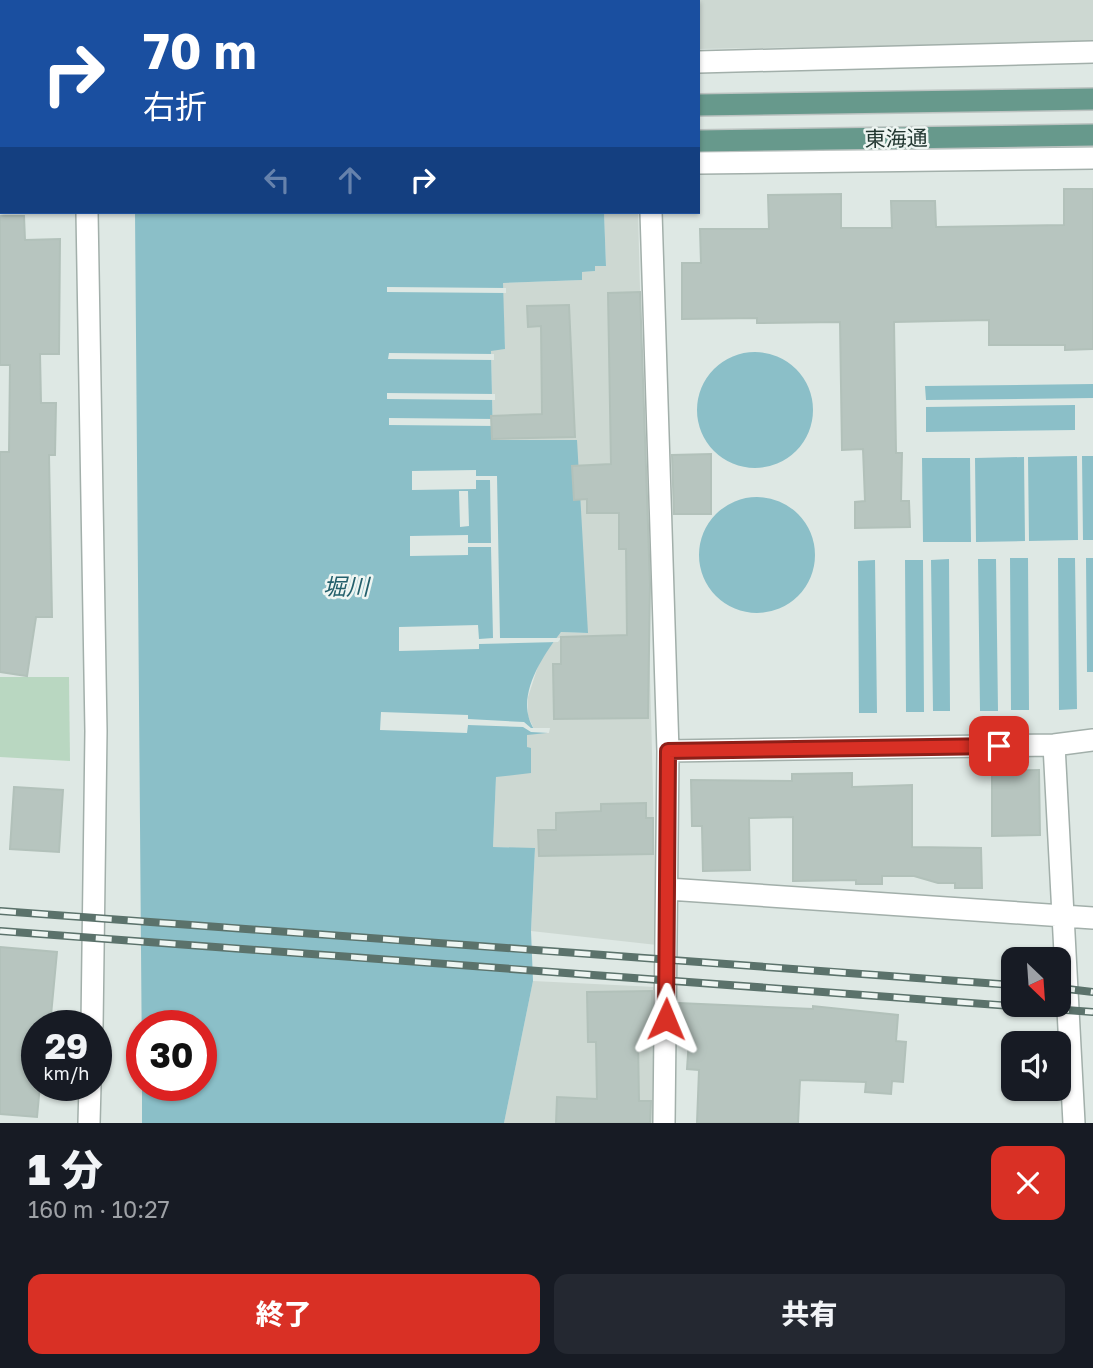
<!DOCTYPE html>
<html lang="ja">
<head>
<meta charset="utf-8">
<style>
	:root { --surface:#171b24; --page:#242831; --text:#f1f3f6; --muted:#9ea1a6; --accent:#d93025 }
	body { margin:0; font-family:"Golos Text","Noto Sans JP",sans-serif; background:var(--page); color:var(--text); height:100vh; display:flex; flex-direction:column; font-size:26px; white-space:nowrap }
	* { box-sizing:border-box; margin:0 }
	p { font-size:23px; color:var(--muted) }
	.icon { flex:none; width:38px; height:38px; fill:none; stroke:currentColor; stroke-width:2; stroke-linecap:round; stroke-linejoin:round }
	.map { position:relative; height:1123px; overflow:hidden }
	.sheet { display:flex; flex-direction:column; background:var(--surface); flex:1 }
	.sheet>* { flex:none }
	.hud { position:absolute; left:0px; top:0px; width:700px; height:214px; box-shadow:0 2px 5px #0004; background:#1a4fa0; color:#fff; overflow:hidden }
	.needle { width:46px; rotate:155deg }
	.buttons { position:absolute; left:1001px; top:947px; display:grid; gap:14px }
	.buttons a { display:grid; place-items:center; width:70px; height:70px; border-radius:14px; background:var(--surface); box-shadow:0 2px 5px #0004; font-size:35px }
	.speed { position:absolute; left:21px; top:1010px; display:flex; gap:14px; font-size:35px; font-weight:700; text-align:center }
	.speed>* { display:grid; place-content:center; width:91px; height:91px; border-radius:50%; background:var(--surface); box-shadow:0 2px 5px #0004; line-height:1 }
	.speed small { font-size:18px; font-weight:400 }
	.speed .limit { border:10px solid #d22; background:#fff; color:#111 }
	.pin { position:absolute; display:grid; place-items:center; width:60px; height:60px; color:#fff; margin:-30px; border-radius:14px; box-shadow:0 4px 10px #0006 }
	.me { position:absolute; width:77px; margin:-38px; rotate:1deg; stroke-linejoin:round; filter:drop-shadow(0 0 5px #0008) }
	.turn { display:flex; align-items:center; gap:24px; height:147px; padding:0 28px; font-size:32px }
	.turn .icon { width:91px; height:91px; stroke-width:2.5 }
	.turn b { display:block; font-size:49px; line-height:60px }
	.lanes { display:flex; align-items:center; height:66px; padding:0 28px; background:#0003; justify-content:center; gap:35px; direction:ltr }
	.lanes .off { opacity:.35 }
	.round { display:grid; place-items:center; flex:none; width:74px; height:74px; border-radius:14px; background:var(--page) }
	.summary { display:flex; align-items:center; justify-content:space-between; height:119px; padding:0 28px }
	h1 { font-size:42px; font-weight:800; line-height:52px }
	.action { display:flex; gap:14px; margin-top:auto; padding:14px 28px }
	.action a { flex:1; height:80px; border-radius:14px; background:var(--accent); color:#fff; font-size:28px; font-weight:800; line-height:80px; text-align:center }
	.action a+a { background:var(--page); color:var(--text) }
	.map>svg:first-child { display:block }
	.built { fill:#cdd8d2 }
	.green { fill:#b9d7c1 }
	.water { fill:#8bbfc8 }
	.pier { fill:#dee8e4 }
	.building { fill:#b7c5bf; stroke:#b2c1ba; stroke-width:2 }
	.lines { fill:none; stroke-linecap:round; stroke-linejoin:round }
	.minor-casing { stroke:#a2afaa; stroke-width:24 }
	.major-casing { stroke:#bcc3c1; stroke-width:24 }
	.minor { stroke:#fff; stroke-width:21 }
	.major { stroke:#67998c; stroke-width:21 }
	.rail-casing { stroke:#5b726b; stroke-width:8 }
	.rail { stroke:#eef5f2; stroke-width:5; stroke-dasharray:16; stroke-linecap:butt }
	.route-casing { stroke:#8d1f18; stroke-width:18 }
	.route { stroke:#d93025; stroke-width:12 }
	.labels { text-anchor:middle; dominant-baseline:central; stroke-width:5; stroke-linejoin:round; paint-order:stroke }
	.street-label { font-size:21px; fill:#213630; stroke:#eef5f2 }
	.water-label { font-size:23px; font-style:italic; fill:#235f6b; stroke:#eef5f2 }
</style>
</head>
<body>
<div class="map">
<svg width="1093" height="1123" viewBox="0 0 1093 1123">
	<rect width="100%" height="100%" fill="#dee8e4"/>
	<path class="built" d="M561,0h532v43l-395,6v-47z
		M604,212h34l19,733 -126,-14 4,-82 -42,-2 3,-71 31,-29v-13l20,-1 -13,-4 -6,-13v-19l12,-37 21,-28 26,1 -94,-193 -2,-90 14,-1 -3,-66 80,-3 -1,-8 14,-1v-5l11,-1z
		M533,981l123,6 -2,136h-150z"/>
	<path class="green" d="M0,677h69l1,84 -70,-4z"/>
	<path class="water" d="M133,0h428v2h-428z
		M135,212h469l2,54h-11v5l-13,1v8l-79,3 2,66 -14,2 2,89h84l11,193 -27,-1c-19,25 -47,66 -27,97h13v4l-20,2v12l4,1v25l-35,4 -3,70 42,1 -4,83 2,50 -29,142h-362v-38h59v-59h-59v44z
		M697 410a58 58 0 1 1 116 0a58 58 0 1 1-116 0Z
		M1093,384v14l-167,2 -1,-14z
		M1075,405v25l-149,2v-25z
		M1077,456l1,84 -49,1 -1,-84z
		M1082,456h11v84h-10z
		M1024,457l1,84 -49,1 -1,-84z
		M922,458h48l1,84h-48z
		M699 555a58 58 0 1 1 116 0a58 58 0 1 1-116 0Z
		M1010,558h18l1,152h-18z
		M1058,558h17l2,151 -18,1z
		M1086,558h7v114h-6z
		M949,559l1,152h-17l-2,-151z
		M978,559h18l2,152h-18z
		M875,560l2,153h-18l-1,-152z
		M905,560h18l1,152h-18z"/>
	<path class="pier" d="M387,287l119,1v5l-119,-1z
		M389,353l105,1v6l-106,-1z
		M387,393l108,1v6l-108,-1z
		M389,418l107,1v7l-107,-1z
		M476,470v6h21l3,162h61l-3,4 -79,2v5l-80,2v-24l79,-2 1,14 14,-1 -2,-91h-23v8l-58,1v-20l58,-1v8h23l-1,-63h-14v9l-64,1v-19z
		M459,491h9l1,35 -9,1z
		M381,712l87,3v4l56,3 7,6h19l-1,5 -18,-1 -8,-5 -55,-2 -1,8 -87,-3z"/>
	<path class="building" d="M1064,189h29v160l-28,1v-5h-76v-25l-95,2 2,131h6l-1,48h8l1,26 -55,1v-26l10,-1 -2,-52 -21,1 -2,-128 -83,1v-5l-75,1v-56h19l-1,-34h69l-1,-34 73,-1v34h51l-1,-27h44l1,26 128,-2z
		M0,216h24l1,24 35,-1 -1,115h-19l1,49h15l-1,52h-6l3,162h-16l-9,59 -27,-4v-220h9l1,-87h-10z
		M640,292l10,292 -2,134 -94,1 -1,-55h8v-27l66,-2 -1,-86h-7v-36h-32v-14l-13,1 -2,-34 39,-2 -3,-171z
		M569,305l6,132 -83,2 -1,-23 51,-2 -1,-88 -13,1 -1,-21z
		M711,454v60h-37l-2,-59z
		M1039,770l1,65 -48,1v-65z
		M852,773v14l60,-2v62l69,1 1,40h-27v-5h-17l-24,-7h-32v8h-26v-4l-63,1v-64l-44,1 1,52 -47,1 -1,-45h-10l-1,-46 101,1v-7z
		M14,787l49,3 -4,62 -49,-3z
		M646,803v15h7v36l-114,2 -1,-26h18v-17l45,-2v-7z
		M0,947l57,5 -7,74h-13v59h3l-3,32 -37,-3z
		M652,991v50h-14l1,60h12l-1,22h-94l1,-26 40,2 -1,-57h-8l-1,-50z
		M678,1003l135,6v-3l85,9 -2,26 10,1 -3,40 -11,-1 -1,13 -26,-2 1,-10 -66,-2 -2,43h-101l2,-53 -12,-1 2,-29h-11z"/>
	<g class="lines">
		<defs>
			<path id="minor" d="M82,0v2
				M698,62l395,-10
				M0,65h2
				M698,163l395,-5
				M0,196h2
				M87,212l9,519 -4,295
				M651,212l17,539 -4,372
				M1054,745l20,378
				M668,751l386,-6 39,-5
				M668,889l425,29
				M89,1123l1,-38"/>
			<path id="major" d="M0,91h2
				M698,105l395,-6
				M0,115h2
				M698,141l395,-6
				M0,150h2
				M0,175h2"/>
		</defs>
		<use href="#minor" class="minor-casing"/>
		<use href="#major" class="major-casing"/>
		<use href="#minor" class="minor"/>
		<use href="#major" class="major"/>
		<defs>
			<path id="rail" d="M0,911l1013,74
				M0,931l1093,81
				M1059,988l34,4"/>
		</defs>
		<use href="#rail" class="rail-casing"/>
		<use href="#rail" class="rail"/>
	</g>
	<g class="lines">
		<defs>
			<path id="route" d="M666,1019l2,-268 331,-5"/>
		</defs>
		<use href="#route" class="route-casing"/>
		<use href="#route" class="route"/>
	</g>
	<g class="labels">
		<g class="street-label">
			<text transform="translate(896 138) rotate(-1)">東海通</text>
		</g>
		<g class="water-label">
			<text x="346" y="586">堀川</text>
		</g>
	</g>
</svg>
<div class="buttons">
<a><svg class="needle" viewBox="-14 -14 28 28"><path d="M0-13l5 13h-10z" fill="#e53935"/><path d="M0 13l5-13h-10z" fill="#9ea1a6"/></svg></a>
<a><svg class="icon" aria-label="sound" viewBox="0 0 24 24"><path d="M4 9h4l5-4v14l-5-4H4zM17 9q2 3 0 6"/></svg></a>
</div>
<div class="speed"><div>29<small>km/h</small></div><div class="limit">30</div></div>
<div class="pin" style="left:999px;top:746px;background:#d93025"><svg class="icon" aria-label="arrive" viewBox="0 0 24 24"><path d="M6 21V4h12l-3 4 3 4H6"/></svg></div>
<svg class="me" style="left:666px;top:1019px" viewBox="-20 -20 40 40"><path d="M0-17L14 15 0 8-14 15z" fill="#d93025" stroke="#fff" stroke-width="4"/></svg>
<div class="hud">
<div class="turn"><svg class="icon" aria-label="right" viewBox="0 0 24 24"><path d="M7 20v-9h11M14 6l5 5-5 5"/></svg><div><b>70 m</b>右折</div></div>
<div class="lanes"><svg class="icon off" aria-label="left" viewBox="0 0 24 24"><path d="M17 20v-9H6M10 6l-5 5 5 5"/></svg><svg class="icon off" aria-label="ahead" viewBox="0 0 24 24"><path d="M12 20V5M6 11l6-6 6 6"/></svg><svg class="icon" aria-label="right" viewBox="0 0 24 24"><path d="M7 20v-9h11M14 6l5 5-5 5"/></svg></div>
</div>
</div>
<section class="sheet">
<div class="summary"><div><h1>1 分</h1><p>160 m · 10:27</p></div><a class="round" style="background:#d93025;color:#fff"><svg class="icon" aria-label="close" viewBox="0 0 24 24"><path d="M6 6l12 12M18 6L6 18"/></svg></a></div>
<div class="action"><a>終了</a><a>共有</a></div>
</section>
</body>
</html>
